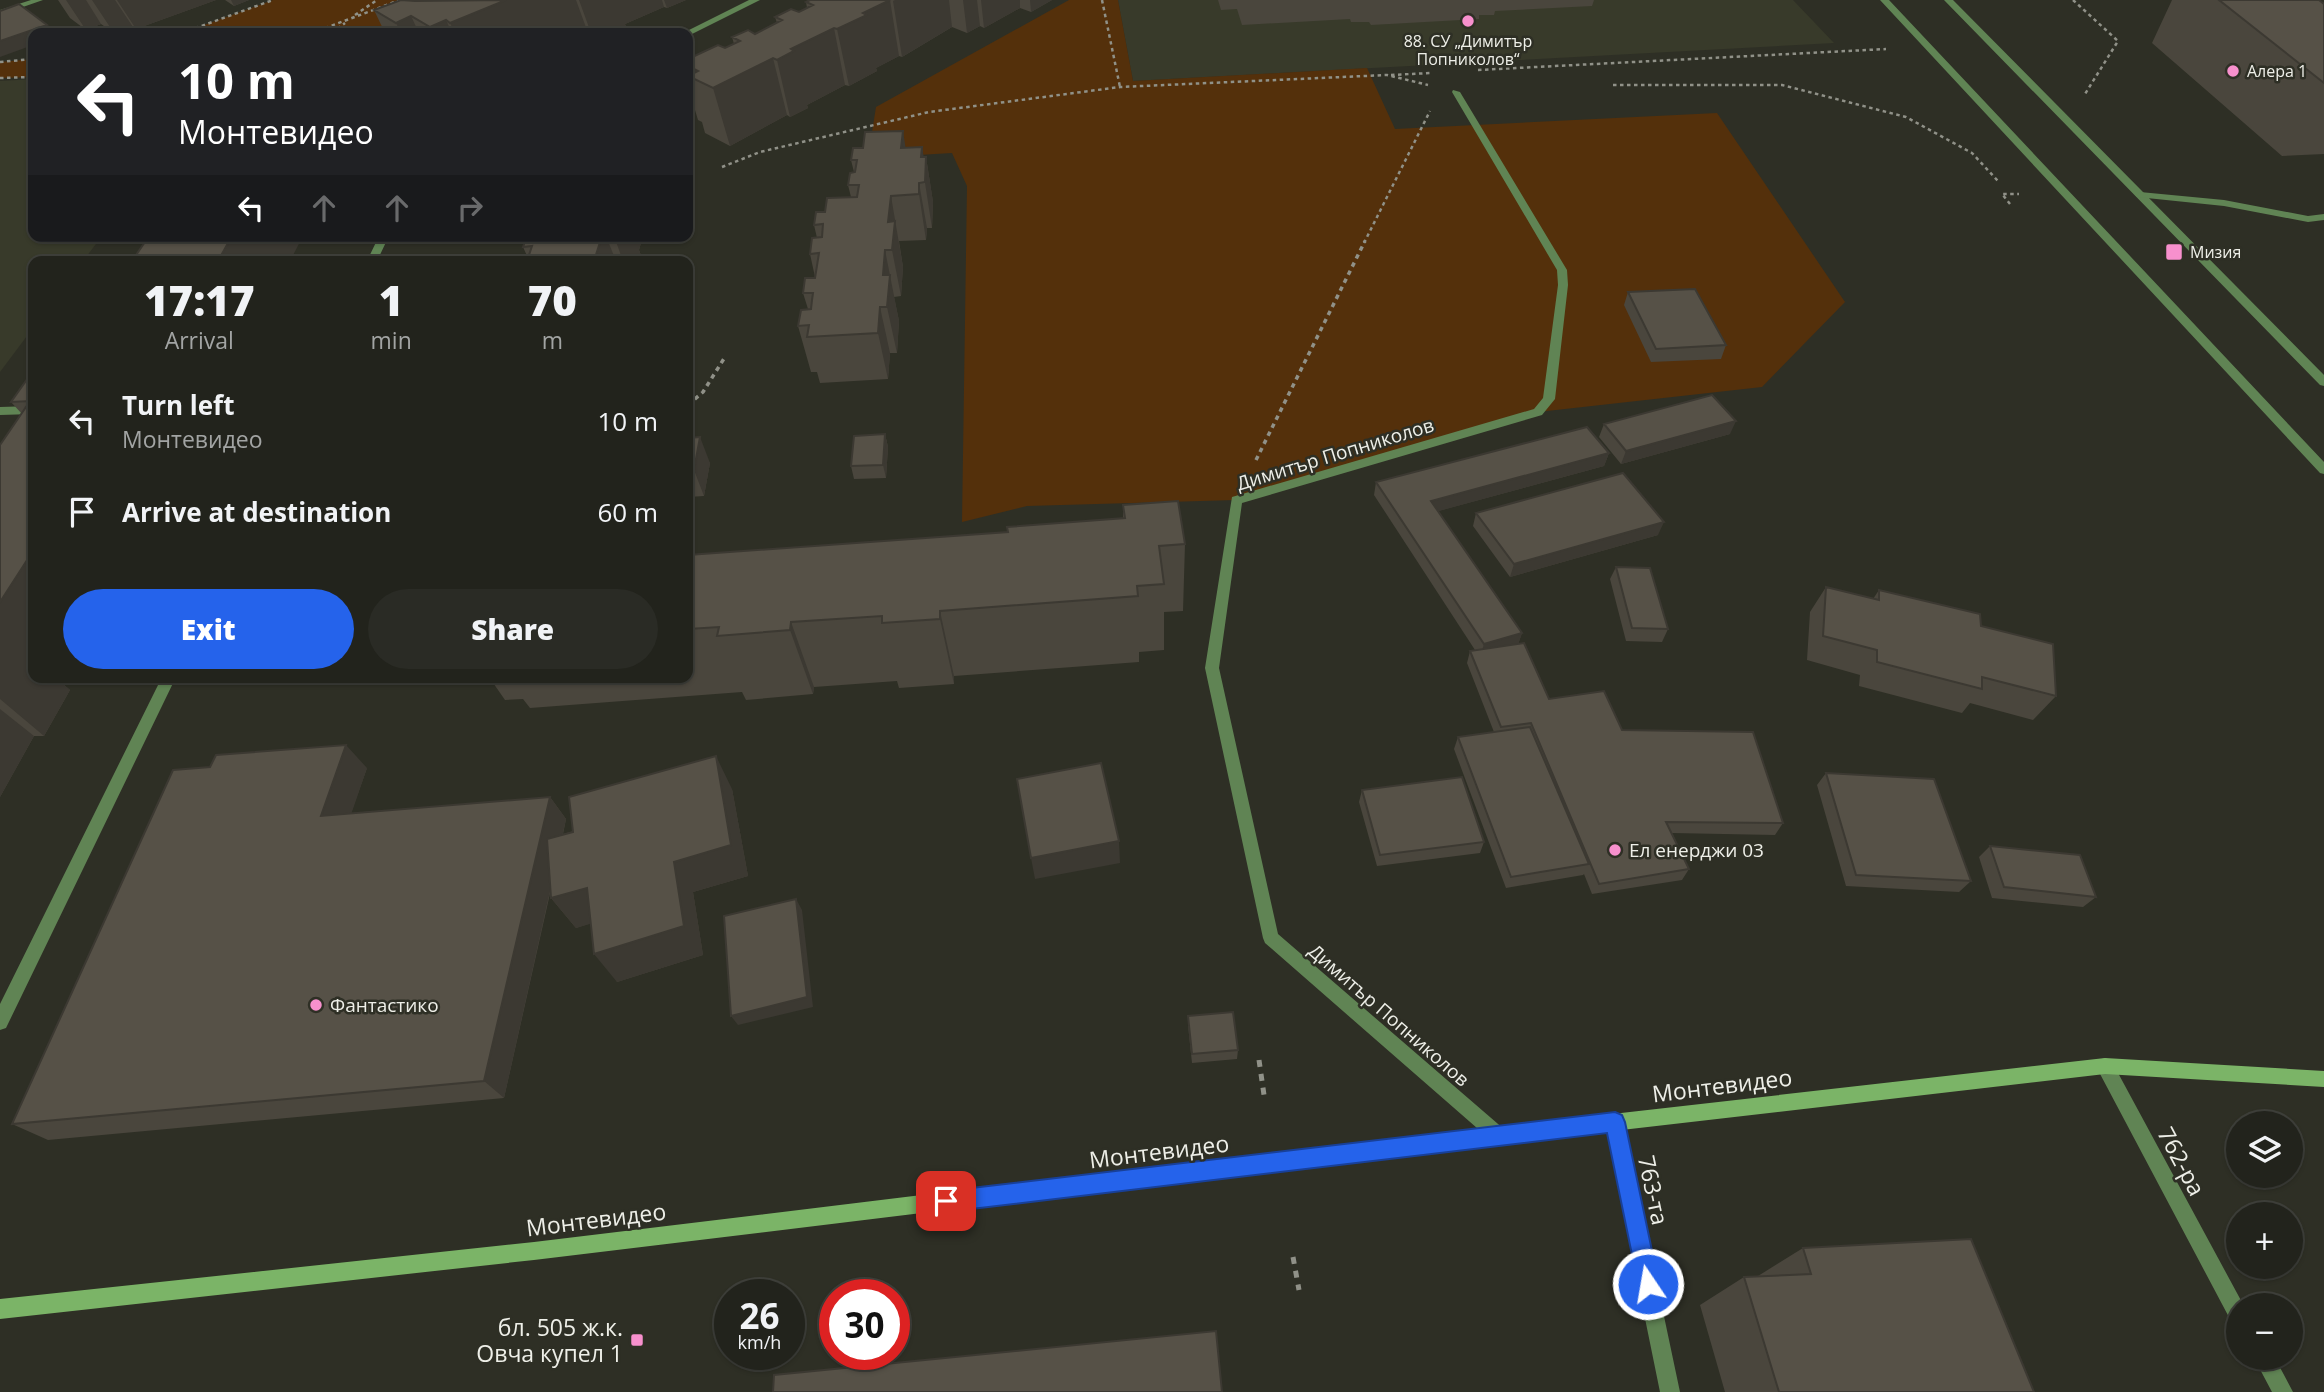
<!DOCTYPE html>
<html lang="en">
<head>
<meta charset="utf-8">
<style>
	:root { --surface:#22231c; --page:#2a2b25; --text:#f1f3f6; --muted:#a2a4a3; --line:#3f403b; --accent:#2563eb }
	body { margin:0; font-family:"Open Sans",sans-serif; background:var(--page); color:var(--text); height:100vh; display:flex; flex-direction:column; font-size:26px; white-space:nowrap }
	* { box-sizing:border-box; margin:0 }
	p { font-size:23px; color:var(--muted) }
	.icon { flex:none; width:38px; height:38px; fill:none; stroke:currentColor; stroke-width:2; stroke-linecap:round; stroke-linejoin:round }
	.map { position:relative; flex:1; overflow:hidden }
	.panel { position:absolute; left:28px; top:256px; width:665px; height:427px; display:flex; flex-direction:column; background:var(--surface); border-radius:14px; box-shadow:0 2px 5px #0004,0 0 0 2px var(--line) }
	.panel>* { flex:none }
	.top-card { position:absolute; left:28px; top:28px; width:665px; height:214px; border-radius:14px; box-shadow:0 2px 5px #0004,0 0 0 2px var(--line); background:#202124; color:#fff; overflow:hidden }
	.buttons { position:absolute; left:2226px; top:1111px; display:grid; gap:14px }
	.buttons a { display:grid; place-items:center; width:77px; height:77px; border-radius:50%; background:var(--surface); box-shadow:0 2px 5px #0004,0 0 0 2px var(--line); font-size:35px }
	.speed { position:absolute; left:714px; top:1279px; display:flex; gap:14px; font-size:35px; font-weight:700; text-align:center }
	.speed>* { display:grid; place-content:center; width:91px; height:91px; border-radius:50%; background:var(--surface); box-shadow:0 2px 5px #0004,0 0 0 2px var(--line); line-height:1 }
	.speed small { font-size:18px; font-weight:400 }
	.speed .limit { border:10px solid #d22; background:#fff; color:#111 }
	.pin { position:absolute; display:grid; place-items:center; width:60px; height:60px; color:#fff; margin:-30px; border-radius:14px; box-shadow:0 4px 10px #0006 }
	.me { position:absolute; width:77px; margin:-38px; rotate:348deg; stroke-linejoin:round; filter:drop-shadow(0 0 5px #0008) }
	.turn { display:flex; align-items:center; gap:24px; height:147px; padding:0 35px; font-size:32px }
	.turn .icon { width:91px; height:91px; stroke-width:2.5 }
	.turn b { display:block; font-size:49px; line-height:60px }
	.lanes { display:flex; align-items:center; height:66px; padding:0 35px; background:#0003; justify-content:center; gap:35px; direction:ltr }
	.lanes .off { opacity:.35 }
	.eta { display:flex; justify-content:space-evenly; align-items:center; height:119px; text-align:center }
	.eta b { font-size:42px; font-weight:800; line-height:49px }
	.cta { display:flex; gap:14px; margin-top:auto; padding:14px 35px }
	.cta a { flex:1; height:80px; border-radius:42px; background:var(--accent); color:#fff; font-size:28px; font-weight:800; line-height:80px; text-align:center }
	.cta a+a { background:var(--page); color:var(--text) }
	ul { padding:0; list-style:none }
	li { display:flex; align-items:center; gap:21px; height:91px; padding:0 35px }
	li div { flex:1 }
	li b { display:block; font-size:26px }
	li em { font-style:normal }
	.map>svg:first-child { display:block }
	.built { fill:#383a2a }
	.green { fill:#54300b }
	.lines { fill:none; stroke-linecap:round; stroke-linejoin:round }
	.path-far2 { stroke:#909188; stroke-width:2.5; stroke-dasharray:3.5 3.5; stroke-linecap:butt }
	.path-far1 { stroke:#909188; stroke-width:3.5; stroke-dasharray:4.5 4.5; stroke-linecap:butt }
	.path { stroke:#909188; stroke-width:5; stroke-dasharray:7 7; stroke-linecap:butt }
	.lane { fill:#608454; fill-rule:evenodd }
	.street { fill:#608454; fill-rule:evenodd }
	.secondary { fill:#7bb467; fill-rule:evenodd }
	.wall { fill:#4a463d }
	.shaded-wall { fill:#3c3932 }
	.building { fill:#565147; stroke:#3c3932; stroke-width:2 }
	.route { fill:#2563eb; stroke:#184099; stroke-width:2 }
	.poi-dot { fill:#f790cd; stroke:#2e2f25; stroke-width:2.5 }
	.labels { text-anchor:middle; dominant-baseline:central; stroke-width:5; stroke-linejoin:round; paint-order:stroke }
	.far-poi-label { font-size:16px; fill:#eeefe8; stroke:#2e2f25; text-anchor:start }
	.street-label { font-size:19px; fill:#eeefe8; stroke:#2e2f25 }
	.poi-label { font-size:19px; fill:#eeefe8; stroke:#2e2f25; text-anchor:start }
	.near-street-label { font-size:23px; fill:#eeefe8; stroke:#2e2f25 }
	.near-poi-label { font-size:23px; fill:#eeefe8; stroke:#2e2f25; text-anchor:end }
</style>
</head>
<body>
<div class="map">
<svg width="2324" height="1392" viewBox="0 0 2324 1392">
	<rect width="100%" height="100%" fill="#2e2f25"/>
	<path class="built" d="M1118,0h675l41,43 -701,38z
		M33,79v157h69l-19,25h-50v67l-33,44v-291z"/>
	<path class="green" d="M273,0h263l-81,33h-273z
		M1069,0h49l15,81 234,-13 28,61 322,-16 128,189 -83,85 -224,25 -302,88 -209,6 -65,16 5,-336 -15,-33 -84,5 8,-51z
		M33,59v18l-33,1v-16z"/>
	<g class="lines">
		<path class="path-far2" d="M1102,0l18,87
			M2073,0l45,41 -33,53
			M355,15l22,-15
			M182,33l91,-33
			M312,33l88,-33
			M332,33l13,-10
			M0,62l33,-3
			M1478,70l408,-21
			M1391,75l40,-2
			M0,78l33,-1
			M1613,85h169l124,32 66,36 26,28
			M722,167l38,-15 169,-40 191,-25 267,-12 41,10
			M2010,204l-8,-10h17
			M1364,243l66,-132"/>
		<path class="path-far1" d="M688,405l15,-13 22,-35
			M1256,460l109,-219"/>
		<path class="path" d="M1259,1060l5,35
			M1293,1257l6,33"/>
		<path class="lane" d="M31,0h12l-43,15v-5z
			M1880,0h9l435,462v12l-4,-1z
			M1944,0h9l371,375v11l-4,-1z
			M1453,90l7,2 107,178 1,15 -13,114 -13,16 -300,88 -23,165 59,266 227,196 3,6 -3,6 -6,3 -6,-3 -228,-199 -2,-5 -58,-270 27,-171 302,-88 9,-11 15,-113 -1,-15 -105,-178z"/>
		<path class="street" d="M749,0h11l-70,35 -7,-2z
			M2140,192l84,8 84,16 16,-2v6l-16,2 -84,-16 -87,-9 -2,-2z
			M379,236h10l-12,25h-10z
			M33,406v8l-33,1v-8z
			M162,677h14l-170,351 -6,2v-26z
			M2105,1058l6,2 133,246h-6v17l-7,-2 -132,-249 -3,-6 3,-6z
			M1614,1113l6,3 3,6 57,270h-20l-55,-270 3,-6z
			M2254,1358h21l18,34h-21z"/>
		<path class="secondary" d="M2105,1058l219,13v16l-219,-13 -828,96 -743,90 -534,59v-20l534,-57 743,-90z"/>
	</g>
	<path class="wall" d="M58,0h158l-80,29 -3,-2 -19,6 -13,-9 -15,6 -16,-12z
		M225,0h24l-15,6z
		M417,0h269l-19,8 -3,-1 -39,17 1,3 -15,6h-226l-11,-23z
		M810,0h242l-21,12 -11,-4 -36,20 -4,-2 -13,7 -15,-6 -50,30 -3,-1 -23,12 1,3 -28,15 -4,-1 -38,20 1,3 -18,9 -3,-2 -57,31 -25,-13 -3,-11 -4,-2 -10,-33v-28l37,-11 9,-4 -2,-7 23,-3 22,-11 -2,-6 24,-5 8,-4 -1,-6z
		M1218,0h376l-2,6 -97,5 -1,4h-15v4l-108,6 -2,-3h-18l-1,-3 -108,6 -5,-16 -16,1z
		M2172,0h147l5,4v150l-42,2 -130,-113z
		M922,147l1,10h3l7,45 -1,26h-5l-1,12 -27,1 4,26 -2,29 -7,1 5,24 -2,32h-7l-2,26 -68,4 -3,-11h-6l-13,-46 10,-17 -5,-16 12,-16 -5,-23 7,-16 -3,-13 11,-13 26,-15 -3,-12 6,-13 -3,-12 55,-12z
		M527,236h116l-4,14 4,11h-116l1,-3 -5,-11z
		M1628,292l98,53 -5,14 -70,3 -27,-57z
		M33,371v306h34l-4,7 7,6 -26,46h-10l-34,61v-352l22,-31 -11,-12z
		M1604,424l126,10 -109,30 -22,-27z
		M885,434l3,13 -2,31 -32,1 -3,-13z
		M688,438l22,25 -6,33 -16,1z
		M1609,453l-5,13 -166,45 84,122 -4,11 31,55 73,31 161,93 -8,12 -103,-2 17,36 -7,11 -90,14 -8,-20 -1,1 -77,13 -52,-139 4,-12 36,-5 -27,-69 3,-12 5,-1 -101,-155 2,-13z
		M1123,505l62,39 -2,67 -19,1v38l-25,2v10l-185,14v8l-55,4 -2,-7 -83,6 -1,7 -67,6 -4,-8 -212,16 -7,-9 -18,1 -16,-23h199v-122l320,-23 115,-13z
		M1476,513l182,22 -148,42 -37,-51z
		M1616,567l52,62 -6,13 -36,-1 -16,-62z
		M1826,587l47,12 6,-9 102,36 75,70 -23,24 -63,-17 -8,10 -103,-27 1,-11 -53,-15 3,-48z
		M367,768l-16,45 199,-16 16,22 -3,15 169,-45 16,87 -55,16 10,63 -86,27 -26,-59 -15,5 -25,-30v-9l-47,209 -456,42 -36,-16z
		M1826,773l145,108 -12,11 -113,-6 -29,-101z
		M1362,790l122,52 -4,11 -103,13 -18,-64z
		M1990,846l106,51 -13,10 -91,-9 -13,-41z
		M1188,1016l50,34 -1,9 -45,4 -4,-38z
		M1803,1248l231,144h-309l-25,-87 44,-28 14,-1z"/>
	<path class="shaded-wall" d="M66,0h20l15,24 -15,6z
		M92,0h23l18,27 -19,6z
		M117,0h99l-80,29z
		M231,0h18l-15,6z
		M506,0h70l12,33h-133l-5,-10z
		M579,0h83l2,7 -39,17 1,3 -15,6h-20z
		M664,0h22l-19,8z
		M890,0l9,56 -23,12 1,3 -28,15 -12,-57 26,-16z
		M895,0h54l3,27 -50,30 -9,-56z
		M963,0h14l3,26 -13,7z
		M981,0h39v8l-36,20z
		M1030,0h22l-21,12z
		M411,16l8,17h-18l-5,-10z
		M446,20l6,13h-19l-3,-6z
		M47,25l5,8h-19v12l-33,12v-16z
		M834,28l11,57 -38,20 1,3 -18,9 -13,-57 14,-11z
		M773,58l14,57 -57,31 -17,-58z
		M903,131l7,45 -9,-28z
		M922,147l4,23v-13l7,45 -1,26 -11,-71z
		M919,183l8,45 -1,12 -7,-46z
		M891,196l12,71 -2,29 -9,-46 -4,-28z
		M232,236h71l-13,25h-72z
		M602,236h4l10,25h-22z
		M614,236h29l-4,14 4,11h-20z
		M885,250l14,71 -2,32 -10,-46 -4,-32z
		M880,307l10,46 -2,26 -10,-46z
		M1736,421l-6,13 -109,30 5,-13z
		M885,434l3,13 -2,31 -3,-13z
		M700,437l10,26 -6,33 -10,-26z
		M1609,453l-5,13 -176,48 3,-13z
		M1664,522l-6,13 -148,42 4,-13z
		M29,557l4,4v116h34l-4,7 7,6 -26,46 -44,-37v-97z
		M940,611l14,65v8l-14,-65z
		M791,622l23,65 -1,7 -23,-64z
		M1522,633l-4,12 -38,12 4,-13z
		M0,709l34,27 -34,61z
		M346,745l21,23 -24,70 -22,-22z
		M716,756l16,33 16,87 -55,16 10,63 -86,27 -23,-28 80,-92z
		M550,797l16,22 -62,279 -20,-17z
		M1119,841l1,22 -85,16 -4,-21z
		M587,888l23,30 -34,10 -25,-30z
		M796,899l6,11 11,97 -75,18 -7,-9z"/>
	<path class="building" d="M401,0l14,1 91,-1 -56,23 -4,-3 -16,7 -19,-11 -15,7 -22,-13z
		M810,0h80l-27,13 4,2 -30,14 -3,-1 -43,21 3,2 -17,9 -4,-2 -60,30 -25,-12 10,-5 -10,-5v-7l30,-14 7,3 15,-7 -8,-4 16,-7 7,4 27,-14 -7,-3 16,-8 8,3 14,-7 -7,-3z
		M2219,0h100l5,4v79z
		M19,4l28,21 -47,16v-30z
		M903,131l-2,17 21,-1 -1,10h5l-1,25 -6,1v11l-28,2 -3,26 7,-1 -3,29h-7l-2,25h7l-3,32h-7l-2,26 -71,4 2,-12 -11,1 3,-16 10,-1 1,-9 1,-7h-10l2,-15h10l4,-25 -9,1 2,-16 10,-1 1,-13 -9,1 2,-13h9l2,-14 30,-1 2,-12h-11l2,-12 5,-1 2,-12h-6l2,-12h10l2,-16z
		M149,236h83l-14,25h-86z
		M527,236h75l-8,25h-67l5,-15 -9,1z
		M1695,289l31,56 -70,4 -28,-57z
		M33,371v185l-4,1 -29,45v-157l30,-44 -19,1z
		M1712,395l24,26 -110,30 -22,-27z
		M1587,427l22,26 -178,48 91,132 -38,11 -108,-162z
		M885,434l-2,31 -32,1 3,-30z
		M700,437l-6,33 -6,1v-33z
		M1623,473l41,49 -150,42 -38,-51z
		M1178,501l7,43 -26,2 5,38 -27,2 1,10 -198,15v8l-58,4v-7l-91,6 -1,8 -73,6 2,-9 -31,2v-74l320,-23 -1,-5 118,-9 -2,-13z
		M1616,567l34,1 18,61 -36,-1z
		M1826,587l53,13v-10l101,24 1,12 72,18 3,52 -74,-19v12l-105,-27v-12l-54,-14z
		M1524,643l25,56 55,-8 18,39 131,2 30,91 -117,-1 23,47 -90,15 -68,-161 -30,4 -31,-76z
		M1530,727l59,137 -78,13 -53,-140z
		M346,745l-25,71 229,-19 -66,284 -472,43 161,-354 37,-3 6,-12z
		M716,756l15,89 -57,17 10,64 -90,28 -7,-66 -36,10 -4,-59 26,-7 -4,-35z
		M1101,763l18,78 -88,17 -14,-79z
		M1826,773l108,6 37,102 -115,-6z
		M1462,777l22,65 -104,13 -18,-65z
		M1990,846l90,9 16,42 -92,-10z
		M796,899l11,98 -76,19 -7,-100z
		M1233,1012l5,38 -46,4 -4,-38z
		M1971,1239l63,153h-255l-35,-115 67,-3 -8,-26z
		M1216,1331l6,61h-449l1,-17z"/>
	<path class="route" d="M1615,1112l7,3 3,7 34,162 -3,8 -8,3 -7,-3 -3,-8 -31,-151 -661,79 -7,-3 -3,-8 3,-7 7,-3z"/>
	<g class="poi-dot">
		<circle cx="1468" cy="21" r="7"/>
		<circle cx="2233" cy="71" r="7"/>
		<rect x="2165" y="243" width="18" height="18" rx="3.5"/>
		<circle cx="1615" cy="850" r="7"/>
		<circle cx="316" cy="1005" r="7"/>
		<rect x="630" y="1333" width="14" height="14" rx="3.5"/>
	</g>
	<g class="labels">
		<g class="far-poi-label">
			<text x="1468" y="41" text-anchor="middle">88. СУ „Димитър<tspan x="1468" dy="18">Попниколов“</tspan></text>
			<text x="2247" y="71">Алера 1</text>
			<text x="2190" y="252">Мизия</text>
		</g>
		<g class="street-label">
			<text transform="translate(1335 454) rotate(-17)">Димитър Попниколов</text>
			<text transform="translate(1389 1015) rotate(41)">Димитър Попниколов</text>
		</g>
		<g class="poi-label">
			<text x="1629" y="850">Ел енерджи 03</text>
			<text x="330" y="1005">Фантастико</text>
		</g>
		<g class="near-street-label">
			<text transform="translate(1722 1085) rotate(-7)">Монтевидео</text>
			<text transform="translate(1159 1151) rotate(-7)">Монтевидео</text>
			<text transform="translate(2182 1161) rotate(62)">762-ра</text>
			<text transform="translate(1654 1190) rotate(78)">763-та</text>
			<text transform="translate(596 1219) rotate(-7)">Монтевидео</text>
		</g>
		<g class="near-poi-label">
			<text x="623" y="1327">бл. 505 ж.к.<tspan x="623" dy="26">Овча купел 1</tspan></text>
		</g>
	</g>
</svg>
<div class="buttons">
<a><svg class="icon" aria-label="layers" viewBox="0 0 24 24"><path d="M12 4l9 5-9 5-9-5zM3 14l9 5 9-5"/></svg></a>
<a>+</a>
<a>−</a>
</div>
<div class="speed"><div>26<small>km/h</small></div><div class="limit">30</div></div>
<div class="pin" style="left:946px;top:1201px;background:#d93025"><svg class="icon" aria-label="arrive" viewBox="0 0 24 24"><path d="M6 21V4h12l-3 4 3 4H6"/></svg></div>
<svg class="me" style="left:1648px;top:1284px" viewBox="-20 -20 40 40"><circle r="17" fill="#2563eb" stroke="#fff" stroke-width="3"/><path d="M0-11L8 9 0 5-8 9z" fill="#fff"/></svg>
<div class="top-card">
<div class="turn"><svg class="icon" aria-label="left" viewBox="0 0 24 24"><path d="M17 20v-9H6M10 6l-5 5 5 5"/></svg><div><b>10 m</b>Монтевидео</div></div>
<div class="lanes"><svg class="icon" aria-label="left" viewBox="0 0 24 24"><path d="M17 20v-9H6M10 6l-5 5 5 5"/></svg><svg class="icon off" aria-label="ahead" viewBox="0 0 24 24"><path d="M12 20V5M6 11l6-6 6 6"/></svg><svg class="icon off" aria-label="ahead" viewBox="0 0 24 24"><path d="M12 20V5M6 11l6-6 6 6"/></svg><svg class="icon off" aria-label="right" viewBox="0 0 24 24"><path d="M7 20v-9h11M14 6l5 5-5 5"/></svg></div>
</div>
<section class="panel">
<div class="eta">
<div><b>17:17</b><p>Arrival</p></div>
<div><b>1</b><p>min</p></div>
<div><b>70</b><p>m</p></div>
</div>
<ul>
<li><svg class="icon" aria-label="left" viewBox="0 0 24 24"><path d="M17 20v-9H6M10 6l-5 5 5 5"/></svg><div><b>Turn left</b><p>Монтевидео</p></div><em>10 m</em></li>
<li><svg class="icon" aria-label="arrive" viewBox="0 0 24 24"><path d="M6 21V4h12l-3 4 3 4H6"/></svg><div><b>Arrive at destination</b></div><em>60 m</em></li>
</ul>
<div class="cta"><a>Exit</a><a>Share</a></div>
</section>
</div>
</body>
</html>
